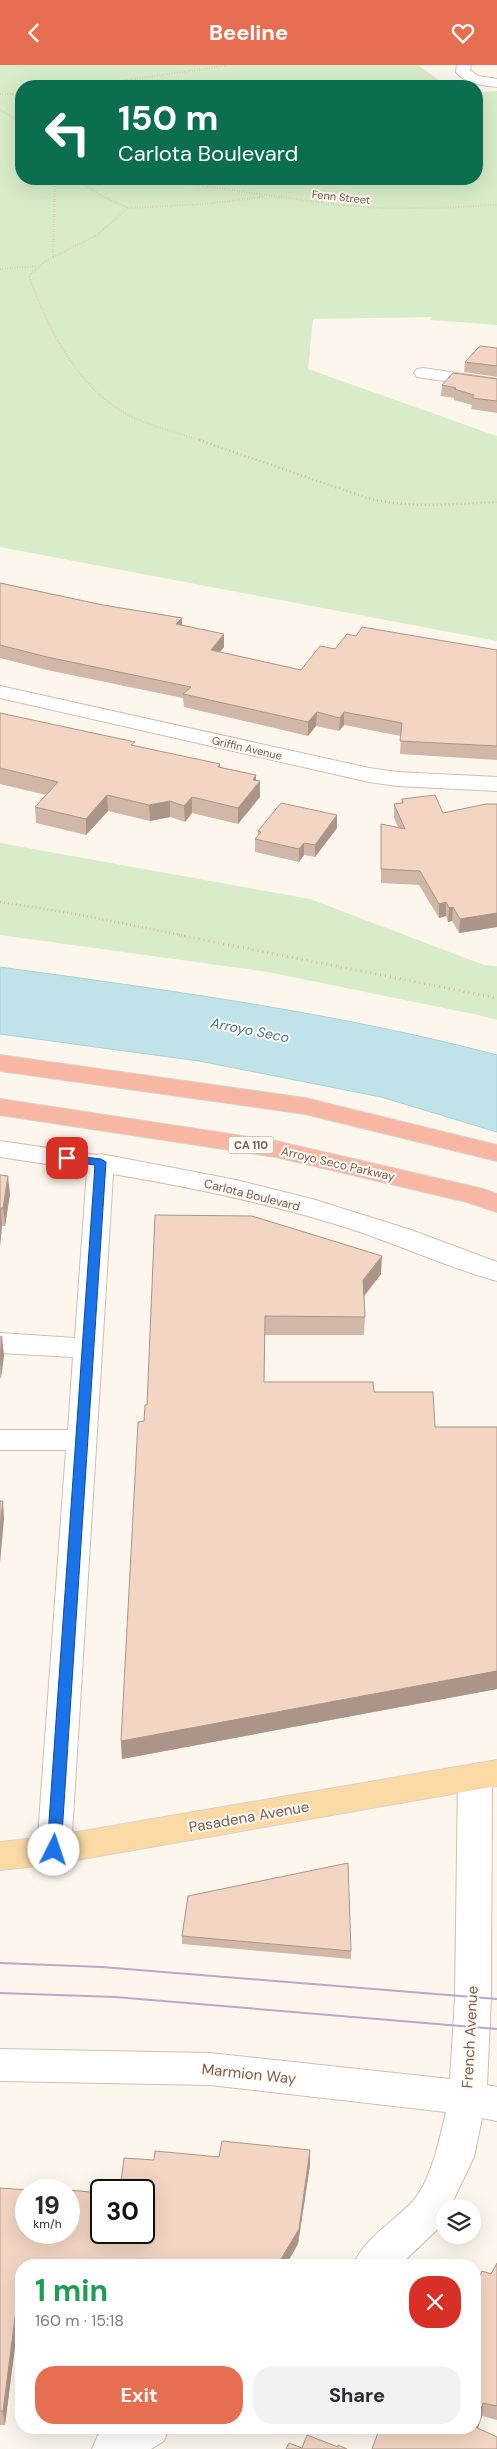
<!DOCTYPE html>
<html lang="en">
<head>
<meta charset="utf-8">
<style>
	:root { --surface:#fff; --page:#f2f2f3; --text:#2b2b33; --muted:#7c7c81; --accent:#e76f51 }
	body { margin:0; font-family:"DM Sans",sans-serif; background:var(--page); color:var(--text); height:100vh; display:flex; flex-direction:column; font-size:19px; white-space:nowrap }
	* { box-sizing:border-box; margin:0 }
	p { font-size:16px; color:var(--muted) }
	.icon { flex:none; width:28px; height:28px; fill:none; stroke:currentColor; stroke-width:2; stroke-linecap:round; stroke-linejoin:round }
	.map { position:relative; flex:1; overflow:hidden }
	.details { position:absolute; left:15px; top:2194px; width:466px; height:175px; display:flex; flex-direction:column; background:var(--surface); border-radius:20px; box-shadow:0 5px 20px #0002 }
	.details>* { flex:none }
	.hud { position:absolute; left:15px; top:15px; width:468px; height:105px; border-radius:20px; box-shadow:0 5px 20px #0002; background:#0b6e4f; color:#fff; overflow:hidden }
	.fabs { position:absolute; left:436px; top:2134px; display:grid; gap:10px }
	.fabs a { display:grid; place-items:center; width:45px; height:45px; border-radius:50%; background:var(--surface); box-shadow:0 5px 20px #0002; font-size:25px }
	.speed { position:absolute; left:15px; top:2114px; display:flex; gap:10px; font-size:25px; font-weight:700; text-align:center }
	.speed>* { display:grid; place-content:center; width:65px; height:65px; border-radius:50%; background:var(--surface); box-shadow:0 5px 20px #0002; line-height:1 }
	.speed small { font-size:12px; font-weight:400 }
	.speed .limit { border:2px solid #111; border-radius:8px; background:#fff; color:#111 }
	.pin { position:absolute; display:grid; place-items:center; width:42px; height:42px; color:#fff; margin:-21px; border-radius:10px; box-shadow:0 2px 8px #0006 }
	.me { position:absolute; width:55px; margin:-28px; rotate:4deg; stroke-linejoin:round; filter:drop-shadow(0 0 4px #0008) }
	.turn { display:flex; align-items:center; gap:18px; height:105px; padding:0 20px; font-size:22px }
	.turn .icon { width:65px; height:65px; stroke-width:2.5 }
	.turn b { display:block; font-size:35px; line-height:42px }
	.round { display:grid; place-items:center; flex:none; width:52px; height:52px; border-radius:20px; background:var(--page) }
	.overview { display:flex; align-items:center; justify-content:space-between; height:85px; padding:0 20px }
	h1 { font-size:30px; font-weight:700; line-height:38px; color:#1e9e55 }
	.cta { display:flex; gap:10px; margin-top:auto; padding:10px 20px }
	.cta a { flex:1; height:58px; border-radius:20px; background:var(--accent); color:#fff; font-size:20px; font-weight:700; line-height:58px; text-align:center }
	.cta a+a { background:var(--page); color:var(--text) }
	header { display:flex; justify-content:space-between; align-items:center; height:65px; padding:0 20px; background:var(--accent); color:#fff; font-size:22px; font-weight:700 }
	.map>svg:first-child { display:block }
	.green { fill:#d8ecc9 }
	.water { fill:#bfe3e8; stroke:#a5d3da }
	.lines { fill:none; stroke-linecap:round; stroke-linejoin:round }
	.minor-casing { stroke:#d1beb0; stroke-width:2 }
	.major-casing { stroke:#dad1cd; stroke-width:2 }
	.highway-casing { stroke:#dad1cd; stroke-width:2 }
	.path-far2 { stroke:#d9b8a5; stroke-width:2; stroke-dasharray:0.5 2; stroke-linecap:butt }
	.path-far1 { stroke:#d9b8a5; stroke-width:2.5; stroke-dasharray:1 3; stroke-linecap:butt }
	.path { stroke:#d9b8a5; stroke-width:3; stroke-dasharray:1 4; stroke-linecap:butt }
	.minor { fill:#fff; fill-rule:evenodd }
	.major { fill:#fbd9a5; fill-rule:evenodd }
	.highway { fill:#f7b7a3; fill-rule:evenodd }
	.tram { stroke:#b9a8c9; stroke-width:2 }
	.wall { fill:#d1b7a8 }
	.shaded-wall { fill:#aa9588 }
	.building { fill:#f3d5c3; stroke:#aa9588 }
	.route { fill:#1a73e8; stroke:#114b97 }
	.labels { text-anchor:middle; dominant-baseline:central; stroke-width:4; stroke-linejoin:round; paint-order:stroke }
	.far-street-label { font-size:11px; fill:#7a5c4d; stroke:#fffaf3 }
	.shield { fill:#fffaf3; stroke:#a28b7f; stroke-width:1 }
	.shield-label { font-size:11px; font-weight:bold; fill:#7a5c4d }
	.street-label { font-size:12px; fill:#7a5c4d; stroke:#fffaf3 }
	.water-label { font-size:14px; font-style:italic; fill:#437c86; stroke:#fffaf3 }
	.near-street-label { font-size:15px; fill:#7a5c4d; stroke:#fffaf3 }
</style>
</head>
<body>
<header><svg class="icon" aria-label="back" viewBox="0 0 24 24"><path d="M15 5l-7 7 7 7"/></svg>Beeline<svg class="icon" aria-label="heart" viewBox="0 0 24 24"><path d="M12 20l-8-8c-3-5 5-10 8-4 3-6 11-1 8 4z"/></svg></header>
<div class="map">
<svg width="497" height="2384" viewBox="0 0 497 2384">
	<rect width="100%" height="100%" fill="#fdf6ec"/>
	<path class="green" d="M0,0h418l29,21h-426v93h455v-87l21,-1v234l-66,-5 1,-3 -119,2 -5,50 189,67v205l-497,-94z
		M0,778l310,56 174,66 13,1v54l-24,-6 -205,-42 -268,-37z"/>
	<path class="water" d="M0,902c166,23 334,45 497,88v77l-116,-35 -182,-36 -199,-27z"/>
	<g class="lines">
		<defs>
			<path id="minor" d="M457,0h14l-1,5 8,6 19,3v8c-15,-2 -31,-3 -41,-15z
				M423,303l74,11v10l-80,-12 -3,-4 3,-4z
				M0,621l369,82 28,4 100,5v14l-100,-5 -28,-4 -369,-84z
				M0,1076l96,14 5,-1 135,26 76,19 99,31 86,32v19c-47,-13 -93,-34 -140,-50 -79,-26 -161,-43 -244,-57l-42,676 -5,10 -12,4 -12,-4 -5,-10 29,-400h-66v-20h68l5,-73 -73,-4v-20l75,5 12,-168 -87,-13z
				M475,1700l12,4 5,9 -1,219 -4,88 10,2v34l-15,-3 -8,39 -24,50h-5v11l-3,7 -42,40h-47c12,-27 40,-43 60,-64 18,-20 27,-63 33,-89l-236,-27 -210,-4v-32l210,4 240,26 5,-82 3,-219 5,-9z
				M110,2362h59l-5,14 -13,8h-59l6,-14z"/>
			<path id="major" d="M497,1695v26l-443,78 -54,6v-28l54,-6z"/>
			<path id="highway" d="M0,990l305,43 192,47v16l-192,-47 -305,-43z
				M0,1034l276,42 207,48 14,5v18l-30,-10 -191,-45 -276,-42z"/>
		</defs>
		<use href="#minor" class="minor-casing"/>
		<use href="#major" class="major-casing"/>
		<use href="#highway" class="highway-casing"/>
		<path class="path-far2" d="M88,21l141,-21
			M0,29h21
			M0,45l21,12
			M75,114l29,18 24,11 77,-4 59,-7
			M95,114l87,4 148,21 49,4h59l59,-3
			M128,143l-31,27 -53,27 -15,14c19,53 49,113 101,140 23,11 49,17 73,25
			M53,192l2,-74 10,-4
			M0,204l36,-3"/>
		<path class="path-far1" d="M199,375l168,58c45,11 84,6 130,4
			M0,837l70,11 116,23"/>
		<path class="path" d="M179,870l318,63"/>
		<use href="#minor" class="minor"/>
		<use href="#major" class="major"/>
		<use href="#highway" class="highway"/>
		<path class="tram" d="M0,1898l102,4 395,32
			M0,1928l115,4 382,32"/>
	</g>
	<path class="wall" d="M497,283v29l-33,-5 1,-10z
		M497,314v34l-26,-4 1,-4 -18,-5v-2l-13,-2 1,-11z
		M0,518l103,22 79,13v7l42,9v13l-4,5 81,18 55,-34 141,14v110l-97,-6 1,-18 -57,-11 -5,6 -23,-5 -8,10 -124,-29 -1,-9 -136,-28 -47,-12z
		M0,648l135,33 85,18v3l36,8v6l4,16 -22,27 -46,-11 -7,9 -15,-5 -20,4 -42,-10 -22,24 -50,-12 -1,-16 11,-12 -46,-11z
		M402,734l41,14 54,-9v123l-38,6 -7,-12 -4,1 -2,-6 -7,2 -20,-33 -38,-2v-59l17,3 -4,-9v-14l7,-1z
		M337,750v13l-22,29 -11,-2 -5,7 -44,-10v-13l3,-3v-5z
		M0,1110l10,19 -5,32h-3l-2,20z
		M155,1150l226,59 -17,23 1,20 -1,18h-99l-1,47 110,10 61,35h62v262l-375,70 -1,-18 23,-320 3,-16z
		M0,1271l4,19 -3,23h-1z
		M182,1871l169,15v8l-169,-15z
		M310,2085v15l-12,79 -12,21h-265v34l-16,126h-5v-237l101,45 53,-73 65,-3z
		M497,2198v157l-15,-4 -4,12 -106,21 108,-173 11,-2z"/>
	<path class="shaded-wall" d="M182,553v13l-6,-7z
		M224,569v13l-13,15v-12z
		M317,647l-1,14 -8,10v-14z
		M344,647v13l-5,6 1,-13z
		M256,710v11l4,-5v16l-22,27v-16l15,-28z
		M107,730l1,16 -22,24v-16z
		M192,732v16l-7,9 -1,-16z
		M170,736v16l-20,4 -1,-16z
		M337,750v13l-22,29v-12z
		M304,778v12l-5,7v-13z
		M446,837v14l-7,2v-14z
		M453,842l-1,14 -4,1 1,-14z
		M497,848v14l-38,6 1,-14z
		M8,1111l2,18 -5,32 -2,-18z
		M1,1143l1,18 -2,20v-31z
		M382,1191l-1,18 -19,24 1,-18z
		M2,1272l2,18 -3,23 -1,-19z
		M3,1436l1,18 -4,44v-36z
		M497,1606v18l-375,70 -1,-18z
		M310,2085v15l-12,79 -12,21h-10z
		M20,2215l1,19 -16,126 -2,-14z
		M483,2338l-1,13 -8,24 1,-13z"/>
	<path class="building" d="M480,281l17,2v18l-32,-4z
		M453,308l44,6v22l-25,-3 2,-3 -20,-6 2,-1 -14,-3z
		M0,518l103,22 79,13 -6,6 48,10 -13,16 90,20 19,-24 15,3 12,-15 9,2 6,-9 135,23v96l-97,-5 2,-18 -58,-11 -4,6 -23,-6 -9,10 -125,-28 8,-7 -144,-30 -47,-12z
		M0,648l135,29 -4,3 89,19 -2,3 38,8 -3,5 7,1 -22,27 -46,-11 -8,9 -14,-5 -21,4 -42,-10 -21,24 -51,-12 23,-25 -58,-14z
		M435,730l8,18 43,-9h11v109l-37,6 -7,-12 -4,1 -3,-6 -7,2 -19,-33 -39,-2v-45l24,5 -11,-25 9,-1 -1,-4z
		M281,738l56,12 -22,30 -11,-2 -5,6 -44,-10 6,-7 -3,-1z
		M0,1110l8,1 -5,32h-2l-1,7z
		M155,1150l97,1 130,40 -19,24 2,37 -100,-1 -1,66h109l1,10h59l2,35h62v244l-376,70 17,-319 6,-1 1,-16h2z
		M0,1271l2,1 -2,22z
		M0,1436h3l-3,26z
		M348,1798l3,88 -169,-15 6,-40z
		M222,2076l88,9 -11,79 -21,35 -2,1h-255v18l-1,-3 -17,131h-3v-223l28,2h-2v43h43v-43l32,3v40h43v-43h-24l4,-32 30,2 1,-9 64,6z
		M46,2123l22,2h-23z
		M497,2198v143l-14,-3 -8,24 22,10v12h-125l8,-22h95v-153l5,2 2,-5 9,3z
		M307,2370l31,12v-2l9,4h-61l3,-6 13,5z"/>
	<path class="route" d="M67,1090l34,4 5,3 -45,688 -2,4h-10l-2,-4 48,-685 -32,-4v-5z"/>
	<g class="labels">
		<g class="far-street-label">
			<text transform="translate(341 132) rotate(6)">Fenn Street</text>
			<text transform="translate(247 683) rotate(13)">Griffin Avenue</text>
		</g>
		<rect class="shield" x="228.5" y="1071.5" width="45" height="17" rx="4"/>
		<g class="shield-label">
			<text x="251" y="1080">CA 110</text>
		</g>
		<g class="street-label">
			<text transform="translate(338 1099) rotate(13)">Arroyo Seco Parkway</text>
			<text transform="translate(252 1130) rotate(14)">Carlota Boulevard</text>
		</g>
		<g class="water-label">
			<text transform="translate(250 965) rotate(11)">Arroyo Seco</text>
		</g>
		<g class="near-street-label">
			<text transform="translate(249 1752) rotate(-10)">Pasadena Avenue</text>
			<text transform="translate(470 1972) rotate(-87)">French Avenue</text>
			<text transform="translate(249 2009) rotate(6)">Marmion Way</text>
		</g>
	</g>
</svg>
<div class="fabs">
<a><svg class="icon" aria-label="layers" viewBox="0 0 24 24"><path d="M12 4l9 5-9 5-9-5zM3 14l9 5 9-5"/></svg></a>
</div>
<div class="speed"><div>19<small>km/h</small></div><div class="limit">30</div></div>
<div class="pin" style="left:67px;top:1093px;background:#d93025"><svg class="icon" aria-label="arrive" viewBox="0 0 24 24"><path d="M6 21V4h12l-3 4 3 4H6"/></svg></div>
<svg class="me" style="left:54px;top:1785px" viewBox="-20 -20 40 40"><circle r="19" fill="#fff"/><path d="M0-13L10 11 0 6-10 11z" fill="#1a73e8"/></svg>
<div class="hud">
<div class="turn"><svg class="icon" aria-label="left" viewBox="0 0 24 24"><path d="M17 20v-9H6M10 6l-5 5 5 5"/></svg><div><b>150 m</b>Carlota Boulevard</div></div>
</div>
<section class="details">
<div class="overview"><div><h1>1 min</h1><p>160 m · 15:18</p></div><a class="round" style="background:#d93025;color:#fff"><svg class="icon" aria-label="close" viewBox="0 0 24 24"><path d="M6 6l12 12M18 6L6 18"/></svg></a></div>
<div class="cta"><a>Exit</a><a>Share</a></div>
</section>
</div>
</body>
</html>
